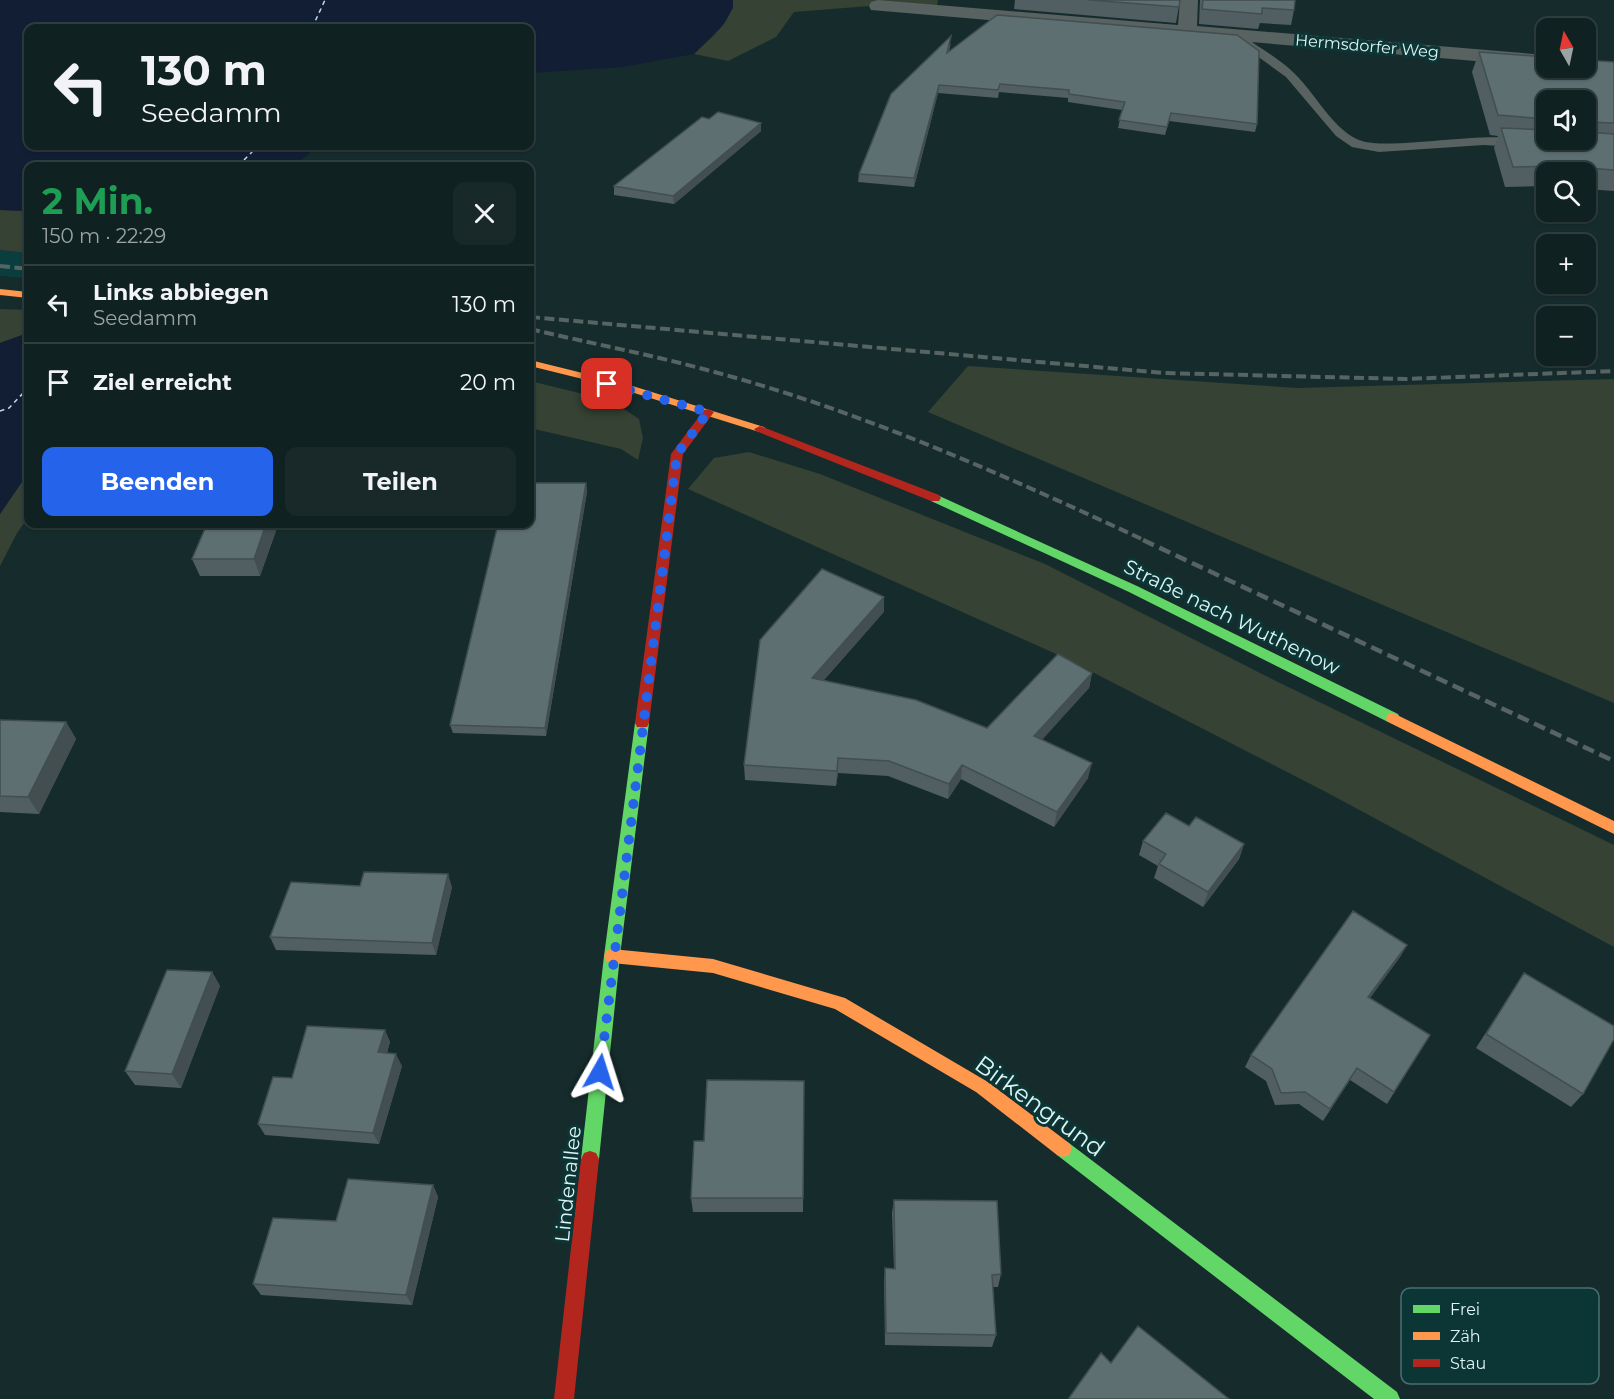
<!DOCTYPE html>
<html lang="de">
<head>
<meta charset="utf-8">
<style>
	:root { --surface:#102121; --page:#19292a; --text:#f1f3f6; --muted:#9ca3a5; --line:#303e3f; --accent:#2563eb }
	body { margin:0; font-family:Montserrat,sans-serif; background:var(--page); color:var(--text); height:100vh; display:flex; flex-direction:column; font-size:22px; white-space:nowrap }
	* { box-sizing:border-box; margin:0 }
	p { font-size:20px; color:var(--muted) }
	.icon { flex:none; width:33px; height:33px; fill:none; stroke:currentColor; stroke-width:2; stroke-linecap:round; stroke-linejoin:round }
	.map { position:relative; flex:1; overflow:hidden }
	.sheet { position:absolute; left:24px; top:162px; width:510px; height:366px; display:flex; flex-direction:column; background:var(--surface); border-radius:12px; box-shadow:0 2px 4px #0004,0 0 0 2px var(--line) }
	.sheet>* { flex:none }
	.guide { position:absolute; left:24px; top:24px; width:510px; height:126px; border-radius:12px; box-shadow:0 2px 4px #0004,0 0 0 2px var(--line); background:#102121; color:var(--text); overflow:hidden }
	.needle { width:39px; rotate:351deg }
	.tools { position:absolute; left:1536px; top:18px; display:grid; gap:12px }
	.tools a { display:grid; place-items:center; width:60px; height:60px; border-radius:12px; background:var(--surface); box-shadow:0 2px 4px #0004,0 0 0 2px var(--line); font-size:30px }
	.pin { position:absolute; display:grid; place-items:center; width:51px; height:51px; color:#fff; margin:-26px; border-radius:12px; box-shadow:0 3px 9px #0006 }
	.me { position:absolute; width:66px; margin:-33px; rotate:6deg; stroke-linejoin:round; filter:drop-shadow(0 0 4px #0008) }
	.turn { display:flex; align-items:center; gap:21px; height:126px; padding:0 18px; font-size:27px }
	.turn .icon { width:78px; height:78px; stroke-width:2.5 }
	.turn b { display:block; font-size:42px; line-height:51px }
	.round { display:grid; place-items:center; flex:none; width:63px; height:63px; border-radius:12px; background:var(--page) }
	.summary { display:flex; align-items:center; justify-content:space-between; height:102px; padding:0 18px }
	h1 { font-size:36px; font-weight:700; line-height:45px; color:#1e9e55 }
	.button { display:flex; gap:12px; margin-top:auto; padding:12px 18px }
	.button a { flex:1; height:69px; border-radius:12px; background:var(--accent); color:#fff; font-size:24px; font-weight:700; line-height:69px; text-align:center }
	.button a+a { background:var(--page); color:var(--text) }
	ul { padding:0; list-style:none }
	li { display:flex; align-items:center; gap:18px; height:78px; padding:0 18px; border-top:2px solid var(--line) }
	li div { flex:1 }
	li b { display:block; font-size:22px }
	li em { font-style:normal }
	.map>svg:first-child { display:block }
	.built { fill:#0a3d3e }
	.green { fill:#364233 }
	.water { fill:#121e34 }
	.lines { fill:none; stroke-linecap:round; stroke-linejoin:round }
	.ferry { stroke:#c6d6f6; stroke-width:1.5; stroke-dasharray:4.5 4; stroke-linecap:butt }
	.lane { fill:#586260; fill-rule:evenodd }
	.street { fill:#586260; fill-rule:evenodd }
	.fast { fill:#63d668; fill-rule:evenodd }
	.slow { fill:#ff974d; fill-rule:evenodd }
	.jam { fill:#b3261e; fill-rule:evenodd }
	.rail-far1 { stroke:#576463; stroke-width:4; stroke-dasharray:10 4.5; stroke-linecap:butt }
	.rail { stroke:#576463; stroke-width:4.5; stroke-dasharray:12 6; stroke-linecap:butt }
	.wall { fill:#515f62; fill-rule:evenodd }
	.shaded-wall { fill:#424e50 }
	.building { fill:#5e6f72; stroke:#424e50; stroke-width:1.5 }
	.route { stroke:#2563eb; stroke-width:10; stroke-dasharray:0 18 }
	.labels { text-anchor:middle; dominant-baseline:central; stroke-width:6; stroke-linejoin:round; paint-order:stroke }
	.far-street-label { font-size:16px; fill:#def3f3; stroke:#0c3536 }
	.street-label { font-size:20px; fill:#def3f3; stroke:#0c3536 }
	.near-street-label { font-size:24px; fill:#def3f3; stroke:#0c3536 }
	.key { fill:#0c3536; stroke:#4b6e6f; stroke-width:1.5 }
	.key-label { font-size:16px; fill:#def3f3 }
</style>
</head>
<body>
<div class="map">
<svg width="1614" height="1399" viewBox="0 0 1614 1399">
	<rect width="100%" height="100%" fill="#162c2c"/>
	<path class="built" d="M0,250l28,3v25l-28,-2z"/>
	<path class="green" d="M733,0h205l-2,10 -54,-5 -88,7 -18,25 -48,24 -34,-7c15,-15 38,-31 39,-54z
		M0,210l28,1v42l-28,-3z
		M0,309l28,1v23l-28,10z
		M968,366l330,22 316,-9v324l-686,-291z
		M530,381l82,20 27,18 4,19 -5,22 -17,-11 -91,-21z
		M749,452l71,22 225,90 233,118 336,163v102l-288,-155 -261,-134 -377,-169 26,-31z
		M28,473v45l-11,15 -17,33v-52z"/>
	<path class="water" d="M0,0h733v8l-10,17 -29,29 -71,13 -93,6v-45h-502v118h289l-22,20h-267v45l-28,-1z
		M28,333v140l-28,41v-171z"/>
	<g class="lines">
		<path class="ferry" d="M312,28l13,-28
			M238,166l20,-20
			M0,411l9,-3 19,-20"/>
		<path class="lane" d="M1235,36h8c17,12 37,23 52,38 19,18 41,60 67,67 32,10 145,-14 163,2l-6,4 -35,-2 -105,7 -27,-5 -16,-11 -50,-59 -51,-37z"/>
		<path class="street" d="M878,0l300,25 2,-25h18l-1,26 349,29v12l-675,-57 -2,-4 2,-4z"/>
		<path class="fast" d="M935,494l202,92 261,128 2,4 -2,4h-10l-259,-130 -198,-91 -2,-3 2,-3z
			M642,718l5,1 2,4 -29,233 -21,203 -3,6 -6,2 -6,-2 -3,-6 23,-203 31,-233 2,-4z
			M1063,1141l6,2 328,249 3,7h-26l-317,-244 -3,-6 3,-6z"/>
		<path class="slow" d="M0,289l28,3v6l-28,-3z
			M530,360l93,23 141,44 2,2 -6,3 -4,-1 -141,-44 -85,-21z
			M1393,713l221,108v13l-226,-112 -2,-4 2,-4z
			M612,949l101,10 132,39 143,84 81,61 3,6 -3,6 -6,2 -6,-2 -81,-63 -141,-83 -122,-36 -101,-10 -6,-2 -2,-5 2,-5z"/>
		<path class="jam" d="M708,409l6,3 -31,42 -34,269 -2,4h-10l-2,-4 36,-269 33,-44z
			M760,426l179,69 2,3 -2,3h-8l-175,-70 -2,-2z
			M590,1151l6,2 3,6 -25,240h-20l27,-240 3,-6z"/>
		<path class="rail-far1" d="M0,266l28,3
			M530,317l634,56 241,6 209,-8
			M530,329c59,14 118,25 177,41 152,40 297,105 439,171"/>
		<path class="rail" d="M1143,540l471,221"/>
	</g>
	<path class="wall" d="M1015,0h165l-4,23 -162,-14z
		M1200,0h95l-1,10 -3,15 -31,-2 -2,6 -59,-5z
		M951,43l-2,8 308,73 -2,8 -86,-11 -4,14 -47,-7 4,-18 -54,-8v-4l-69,-6 -1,6 -60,-5 -24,94 -56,-5 1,-8z
		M1479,52l135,10v129l-28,-2v-17h-40v14l-41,1 -11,-39 4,-12 -8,-1 -18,-63zM1546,100h40v40h-40z
		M709,119l52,12 -87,73 -60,-9v-9z
		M586,483l1,9 -41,244 -93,-3 -3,-8z
		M278,525l-18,51h-60l-8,-17z
		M884,612l-60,68 163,48 105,-55 -3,15 -47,51 46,39 -34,49 -93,-48 -13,20 -60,-23 -50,-3 -2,13 -91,-6 -1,-15z
		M0,720l66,2 10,17 -37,75 -39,-2z
		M1189,826l55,18 -5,15 -36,48 -49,-29 4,-12 -19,-11 4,-14z
		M452,887l-16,68 -160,-5 -6,-13z
		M1407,945l-7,12 -30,41 60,37 -43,69 -37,-24 -27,41 -24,-17 -24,1 -9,-24 -21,-14 6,-12z
		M212,972l8,14 -39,102 -46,-3 -10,-14z
		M1524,973l59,121 -12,13 -95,-59z
		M385,1030l5,12 -3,11 15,13 -23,78 -114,-9 -7,-11 34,-46z
		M804,1081l-1,131h-110l-2,-14 13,-57z
		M433,1185l5,12 -26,108 -151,-10 -8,-11z
		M894,1200l107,74 -3,13h-5l3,48 -4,12 -107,-2 -1,-64 1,-13 9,1 -2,-56z"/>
	<path class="shaded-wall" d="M939,85l-1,8 -24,94v-9z
		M761,123v8l-87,73 -1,-8z
		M586,483l1,9 -41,244 -1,-8z
		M266,524h11l1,1 -18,51 -6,-17z
		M884,597v15l-72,81v-15z
		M1092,673l-3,15 -57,63 2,-15z
		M66,722l10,17 -37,75 -11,-17z
		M838,758v15l-2,13 1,-15z
		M1092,763l-4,15 -34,49 3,-15z
		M962,765l-1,14 -13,20 1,-15z
		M1244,844l-5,15 -36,48 5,-15z
		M448,874l4,13 -16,68 -4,-12z
		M1407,945l-7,12 -39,53 7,-13z
		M212,972l8,14 -39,102 -9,-14z
		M385,1030l5,12 -7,22 -5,-12z
		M396,1054l6,12 -23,78 -6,-11z
		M1357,1068l-7,12 -27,41 7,-12z
		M433,1185l5,12 -26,108 -6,-10z"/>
	<path class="building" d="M1089,0h91l-1,7z
		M1203,0h92l-1,10 -32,-2v6l-60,-5z
		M997,15l240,20 22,16 -2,73 -86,-11 -4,14 -48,-7 6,-18 -56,-8v-4l-69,-6 -2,6 -59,-5 -25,93 -55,-4 32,-80 60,-58 -4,17z
		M1479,52l67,5v11h40v-8l28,2v61l-28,-1v-22h-40v19l-48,-4z
		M718,112l43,11 -88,73 -59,-10 88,-69 7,2z
		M1501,128l45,2v10h40v-8l28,2v36l-54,-4 -47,1z
		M530,483h56l-41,245 -95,-3 48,-201h32z
		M207,524h59l-12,35h-62z
		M822,569l62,28 -72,81 104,22 71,28 71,-74 34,19 -58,63 58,27 -35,49 -95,-47 -13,19 -60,-23 -51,-3 -1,13 -93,-6 16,-125z
		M0,720l66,2 -38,75 -28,-1z
		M1166,813l23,13 7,-9 48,27 -36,48 -49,-28 7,-10 -23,-13z
		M364,872l84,2 -16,69 -162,-6 21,-55 69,4z
		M1353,911l54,34 -39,52 62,38 -36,57 -37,-24 -27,41 -25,-17 -24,1 -9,-24 -21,-14z
		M167,970l45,2 -40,102 -47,-3z
		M1524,973l90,53v13l-31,55 -97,-60z
		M307,1026l78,4 -7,22 18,2 -23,79 -115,-9 15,-47 19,1z
		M707,1080l97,1 -1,117h-112l3,-57h10z
		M348,1179l85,6 -27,110 -153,-11 20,-66 63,3z
		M894,1200l103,1 4,73 -9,1 4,60 -110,-2 -1,-65 10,1z
		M1138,1326l91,73h-159l-1,-1 32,-45 10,10z"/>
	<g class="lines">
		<path class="route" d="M600,1072l77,-618 31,-42 -101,-28"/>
	</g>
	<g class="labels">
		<g class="far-street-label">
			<text transform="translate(1367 46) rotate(5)">Hermsdorfer Weg</text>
		</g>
		<g class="street-label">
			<text transform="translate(1232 617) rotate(26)">Straße nach Wuthenow</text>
			<text transform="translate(568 1184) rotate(-84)">Lindenallee</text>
		</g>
		<g class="near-street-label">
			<text transform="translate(1040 1106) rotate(36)">Birkengrund</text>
		</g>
	</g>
	<rect x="1401" y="1288" width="198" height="96" rx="9" class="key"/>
	<rect x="1413" y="1305" width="27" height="8" fill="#63d668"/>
	<rect x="1413" y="1332" width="27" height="8" fill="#ff974d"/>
	<rect x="1413" y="1359" width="27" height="8" fill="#b3261e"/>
	<g class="key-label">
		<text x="1450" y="1315">Frei</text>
		<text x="1450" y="1342">Zäh</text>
		<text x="1450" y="1369">Stau</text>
	</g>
</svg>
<div class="tools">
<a><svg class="needle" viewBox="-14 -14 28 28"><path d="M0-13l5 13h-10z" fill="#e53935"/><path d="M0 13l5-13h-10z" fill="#9ca3a5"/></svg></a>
<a><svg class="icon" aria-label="sound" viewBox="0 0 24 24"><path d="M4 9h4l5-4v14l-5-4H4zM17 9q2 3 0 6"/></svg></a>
<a><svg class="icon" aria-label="search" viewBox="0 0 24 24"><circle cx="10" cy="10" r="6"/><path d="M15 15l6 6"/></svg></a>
<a>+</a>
<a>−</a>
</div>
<div class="pin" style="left:607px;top:384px;background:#d93025"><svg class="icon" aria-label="arrive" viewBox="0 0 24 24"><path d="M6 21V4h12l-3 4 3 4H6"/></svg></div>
<svg class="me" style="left:600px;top:1072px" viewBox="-20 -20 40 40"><path d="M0-17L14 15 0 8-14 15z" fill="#2563eb" stroke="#fff" stroke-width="4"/></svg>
<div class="guide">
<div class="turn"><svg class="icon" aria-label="left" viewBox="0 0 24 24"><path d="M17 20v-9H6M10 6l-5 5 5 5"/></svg><div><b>130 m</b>Seedamm</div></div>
</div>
<section class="sheet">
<div class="summary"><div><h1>2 Min.</h1><p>150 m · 22:29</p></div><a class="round"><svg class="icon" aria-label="close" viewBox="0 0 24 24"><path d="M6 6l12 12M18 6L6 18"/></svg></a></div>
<ul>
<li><svg class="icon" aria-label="left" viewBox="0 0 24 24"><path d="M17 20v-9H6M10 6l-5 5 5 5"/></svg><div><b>Links abbiegen</b><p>Seedamm</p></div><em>130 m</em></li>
<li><svg class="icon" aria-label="arrive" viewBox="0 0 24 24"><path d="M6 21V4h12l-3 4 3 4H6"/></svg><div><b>Ziel erreicht</b></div><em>20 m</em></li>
</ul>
<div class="button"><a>Beenden</a><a>Teilen</a></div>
</section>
</div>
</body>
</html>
